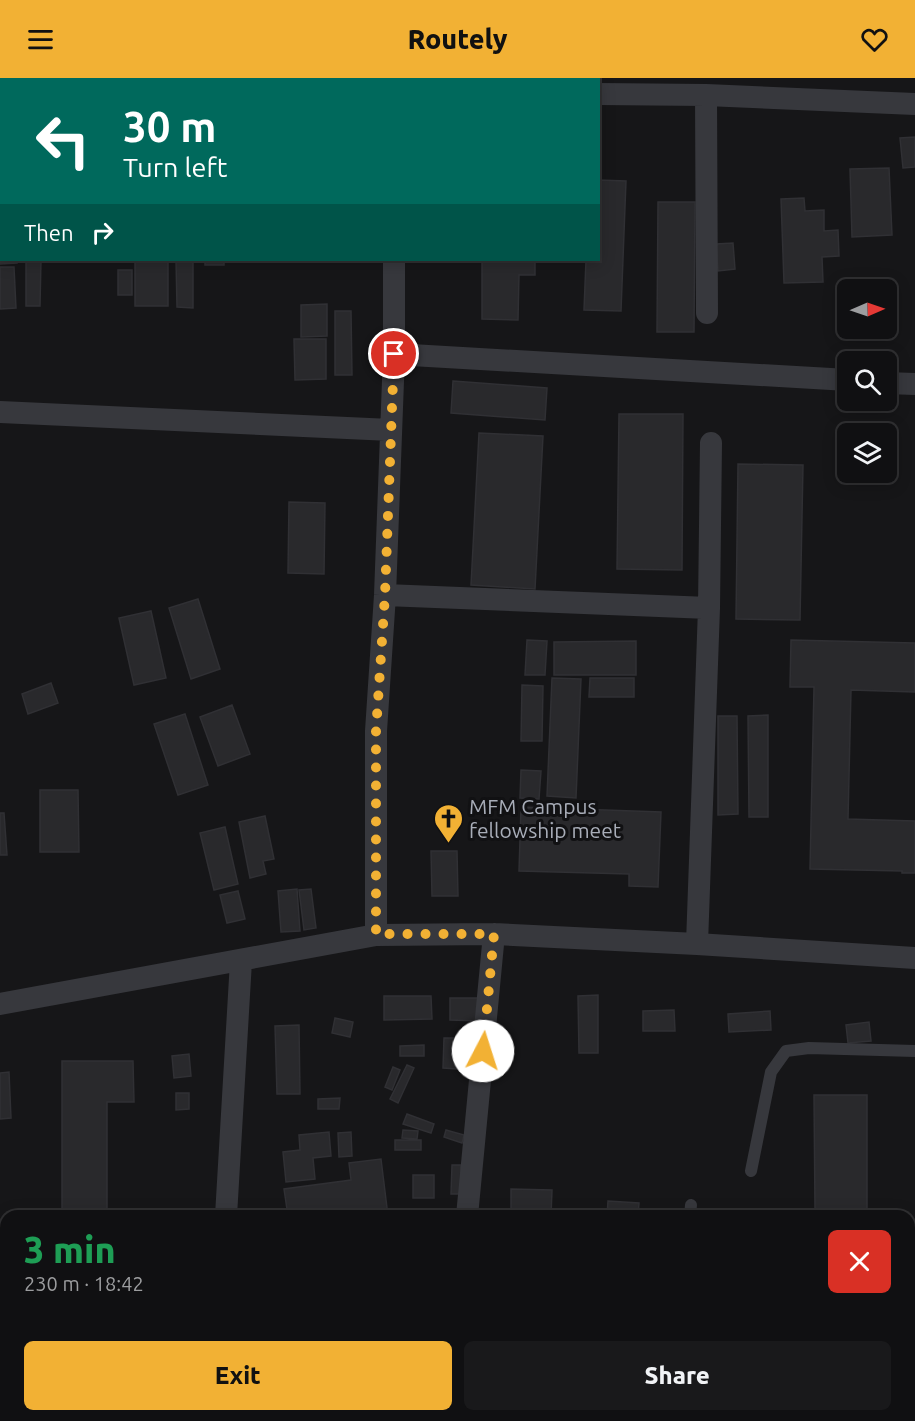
<!DOCTYPE html>
<html lang="en">
<head>
<meta charset="utf-8">
<style>
	:root { --surface:#101012; --page:#19191b; --text:#f1f3f6; --muted:#9c9d9f; --line:#303032; --accent:#f2b134 }
	body { margin:0; font-family:Ubuntu,sans-serif; background:var(--page); color:var(--text); height:100vh; display:flex; flex-direction:column; font-size:22px; white-space:nowrap }
	* { box-sizing:border-box; margin:0 }
	p { font-size:20px; color:var(--muted) }
	.icon { flex:none; width:33px; height:33px; fill:none; stroke:currentColor; stroke-width:2; stroke-linecap:round; stroke-linejoin:round }
	.map { position:relative; flex:1; overflow:hidden }
	.side { position:absolute; left:0px; top:1132px; width:915px; height:212px; display:flex; flex-direction:column; background:var(--surface); border-radius:18px 18px 0 0; box-shadow:0 3px 15px #0003,0 0 0 2px var(--line) }
	.side>* { flex:none }
	.banner { position:absolute; left:0px; top:0px; width:600px; height:183px; box-shadow:0 3px 15px #0003,0 0 0 2px var(--line); background:#00695c; color:#fff; overflow:hidden }
	.needle { width:39px; rotate:88deg }
	.tools { position:absolute; left:837px; top:201px; display:grid; gap:12px }
	.tools a { display:grid; place-items:center; width:60px; height:60px; border-radius:9px; background:var(--surface); box-shadow:0 3px 15px #0003,0 0 0 2px var(--line); font-size:30px }
	.pin { position:absolute; display:grid; place-items:center; width:51px; height:51px; color:#fff; margin:-26px; border:3px solid #fff; border-radius:50%; box-shadow:0 2px 6px #0007 }
	.me { position:absolute; width:66px; margin:-33px; rotate:5deg; stroke-linejoin:round; filter:drop-shadow(0 0 4px #0008) }
	.turn { display:flex; align-items:center; gap:21px; height:126px; padding:0 24px; font-size:27px }
	.turn .icon { width:78px; height:78px; stroke-width:2.5 }
	.turn b { display:block; font-size:42px; line-height:51px }
	.then { display:flex; align-items:center; height:57px; padding:0 24px; background:#0003; gap:12px; font-size:22px }
	.round { display:grid; place-items:center; flex:none; width:63px; height:63px; border-radius:9px; background:var(--page) }
	.head { display:flex; align-items:center; justify-content:space-between; height:102px; padding:0 24px }
	h1 { font-size:36px; font-weight:800; line-height:45px; color:#1e9e55 }
	.primary-button { display:flex; gap:12px; margin-top:auto; padding:12px 24px }
	.primary-button a { flex:1; height:69px; border-radius:9px; background:var(--accent); color:#111; font-size:24px; font-weight:800; line-height:69px; text-align:center }
	.primary-button a+a { background:var(--page); color:var(--text) }
	header { display:flex; justify-content:space-between; align-items:center; height:78px; padding:0 24px; background:var(--accent); color:#111; font-size:27px; font-weight:800 }
	.map>svg:first-child { display:block }
	.building { fill:#29292c; stroke:#303034; stroke-width:1.5 }
	.lines { fill:none; stroke-linecap:round; stroke-linejoin:round }
	.service { stroke:#37383d; stroke-width:12 }
	.minor { stroke:#37383d; stroke-width:22 }
	.route { stroke:#f2b134; stroke-width:10; stroke-dasharray:0 18 }
	.labels { text-anchor:middle; dominant-baseline:central; stroke-width:6; stroke-linejoin:round; paint-order:stroke }
	.poi-label { font-size:21px; fill:#a8adb8; stroke:#111113; text-anchor:start }
</style>
</head>
<body>
<header><svg class="icon" aria-label="menu" viewBox="0 0 24 24"><path d="M4 6h16M4 12h16M4 18h16"/></svg>Routely<svg class="icon" aria-label="heart" viewBox="0 0 24 24"><path d="M12 20l-8-8c-3-5 5-10 8-4 3-6 11-1 8 4z"/></svg></header>
<div class="map">
<svg width="915" height="1343" viewBox="0 0 915 1343">
	<rect width="100%" height="100%" fill="#161618"/>
	<path class="building" d="M915,59v30l-12,1 -3,-30z
		M889,90l3,67 -40,2 -2,-68z
		M598,102l28,1 -5,130 -37,-1 2,-50h12z
		M804,120l1,13 19,-1v21l14,-1 1,26 -17,1 1,25 -39,1 -3,-84z
		M658,124h37l-1,130h-37z
		M0,154h2v28h15v3l-17,1z
		M733,165l2,26 -17,2 -2,-27z
		M26,182h15l-1,46h-14z
		M135,182h33v46h-33z
		M176,182h17v48l-16,-1z
		M205,182h19v5h-19z
		M482,182h53v15h-16l-1,45 -36,-1z
		M0,189h14l2,41 -16,1z
		M118,192h14v25h-14z
		M327,226v32l-26,1v-32z
		M335,233h16l1,64h-17z
		M294,261h32v40l-31,1z
		M453,303l94,7 -2,32 -94,-7z
		M619,336h64l-1,156 -65,-1z
		M479,355l64,3 -8,153 -64,-4z
		M738,386l65,1 -3,155 -64,-1z
		M289,424l36,1 -1,71 -36,-1z
		M198,521l22,70 -29,10 -22,-71z
		M151,533l15,67 -32,7 -15,-67z
		M527,562l20,1 -2,34h-20z
		M791,562l124,3v49l-64,-2 -3,129 67,2v52h-13v-2l-92,-2 4,-182h-24z
		M636,563v34h-82v-33z
		M552,600l29,1 -5,119 -29,-2z
		M590,600h44v19h-45z
		M51,605l7,20 -30,11 -6,-20z
		M522,607l21,1 -1,55h-21z
		M232,627l18,49 -32,12 -18,-49z
		M185,636l23,71 -30,10 -24,-71z
		M768,637v102h-19l-1,-101z
		M718,638h19l1,98 -20,1z
		M521,692l20,1 -2,28 -19,-1z
		M40,712h38l1,62h-39z
		M521,729l140,5 -3,75 -29,-1v-12l-110,-3z
		M0,735h4l3,42h-7z
		M265,738l9,43 -11,2 3,13 -16,4 -11,-56z
		M225,749l13,57 -24,6 -14,-57z
		M431,773h26l1,45h-26z
		M297,811l3,42 -19,1 -3,-41z
		M311,811l5,39 -12,2 -5,-40z
		M238,813l7,28 -18,4 -7,-28z
		M598,917v58h-19l-1,-57z
		M384,918h47l1,23 -48,1z
		M450,920h31l-1,23 -30,-1z
		M674,932l1,21h-32v-20z
		M770,933l1,19 -42,2 -1,-18z
		M335,940l18,4 -3,15 -18,-4z
		M869,944l2,19 -23,2 -2,-18z
		M299,947l1,69h-23l-2,-68z
		M444,960h14l-1,31 -14,-1z
		M424,967v11h-24v-10z
		M189,976l2,22 -17,2 -2,-22z
		M62,983h71l1,41h-27v111h-45z
		M407,987l7,3 -16,35 -8,-4z
		M393,989l7,3 -8,20 -7,-3z
		M9,994l2,46 -11,1v-46z
		M176,1015h13v16l-13,1z
		M814,1017h53v115h-52z
		M340,1020l-1,11h-21v-10z
		M407,1036l27,10 -3,9 -28,-9z
		M403,1052l15,1 -1,8 -15,-1z
		M446,1052l18,5 -2,8 -18,-6z
		M329,1054l2,24 -18,2 2,21 -29,3 -3,-30 17,-2 -1,-15z
		M351,1054l1,24 -13,1 -1,-24z
		M395,1062h26v10h-26z
		M381,1081l7,57h-100l-4,-27 67,-9 -2,-17z
		M452,1087h9v29h-10z
		M413,1097h21v23h-21z
		M511,1111l41,1 -1,26h-40z
		M608,1123l31,2 -1,13h-31z
		M810,1134h33v4h-33z
		M545,1338h19v5h-19z
		M743,1338h24v5h-24z"/>
	<g class="lines">
		<path class="service" d="M751,1093l20,-99 15,-21 23,-3 106,3
			M690,1138l1,-11
			M678,1343v-5"/>
		<path class="minor" d="M395,2v-2
			M598,16l108,1 209,9
			M706,17l1,218
			M394,276l454,26
			M886,305l29,1
			M0,334l391,18
			M385,517l324,13
			M376,857v-204l9,-136 9,-241v-94
			M697,866l12,-336 2,-165
			M0,926l376,-69 118,-1 203,10 218,14
			M226,1138l15,-255
			M467,1138l27,-282
			M215,1343v-5
			M445,1343v-5"/>
	</g>
	<g class="lines">
		<path class="route" d="M394,276l-9,241 -9,136v203h118l-11,117"/>
	</g>
	<defs>
		<symbol id="church-pin" viewBox="-11 -11 22 30"><path d="M0 17L-7.5 6A9.5 9.5 0 1 1 7.5 6Z" fill="#f2b134" stroke="#111113"/><path d="M-1.2-6h2.4v3.5h3.3v2.4h-3.3V6h-2.4V-.1h-3.3v-2.4h3.3Z" fill="#111"/></symbol>
	</defs>
	<g fill-rule="evenodd">
		<use href="#church-pin" x="432" y="724" width="33" height="45"/>
	</g>
	<g class="labels">
		<g class="poi-label">
			<text x="469" y="728">MFM Campus<tspan x="469" dy="24">fellowship meet</tspan></text>
		</g>
	</g>
</svg>
<div class="tools">
<a><svg class="needle" viewBox="-14 -14 28 28"><path d="M0-13l5 13h-10z" fill="#e53935"/><path d="M0 13l5-13h-10z" fill="#9c9d9f"/></svg></a>
<a><svg class="icon" aria-label="search" viewBox="0 0 24 24"><circle cx="10" cy="10" r="6"/><path d="M15 15l6 6"/></svg></a>
<a><svg class="icon" aria-label="layers" viewBox="0 0 24 24"><path d="M12 4l9 5-9 5-9-5zM3 14l9 5 9-5"/></svg></a>
</div>
<div class="pin" style="left:394px;top:276px;background:#d93025"><svg class="icon" aria-label="arrive" viewBox="0 0 24 24"><path d="M6 21V4h12l-3 4 3 4H6"/></svg></div>
<svg class="me" style="left:483px;top:973px" viewBox="-20 -20 40 40"><circle r="19" fill="#fff"/><path d="M0-13L10 11 0 6-10 11z" fill="#f2b134"/></svg>
<div class="banner">
<div class="turn"><svg class="icon" aria-label="left" viewBox="0 0 24 24"><path d="M17 20v-9H6M10 6l-5 5 5 5"/></svg><div><b>30 m</b>Turn left</div></div>
<div class="then">Then<svg class="icon" aria-label="right" viewBox="0 0 24 24"><path d="M7 20v-9h11M14 6l5 5-5 5"/></svg></div>
</div>
<section class="side">
<div class="head"><div><h1>3 min</h1><p>230 m · 18:42</p></div><a class="round" style="background:#d93025;color:#fff"><svg class="icon" aria-label="close" viewBox="0 0 24 24"><path d="M6 6l12 12M18 6L6 18"/></svg></a></div>
<div class="primary-button"><a>Exit</a><a>Share</a></div>
</section>
</div>
</body>
</html>
